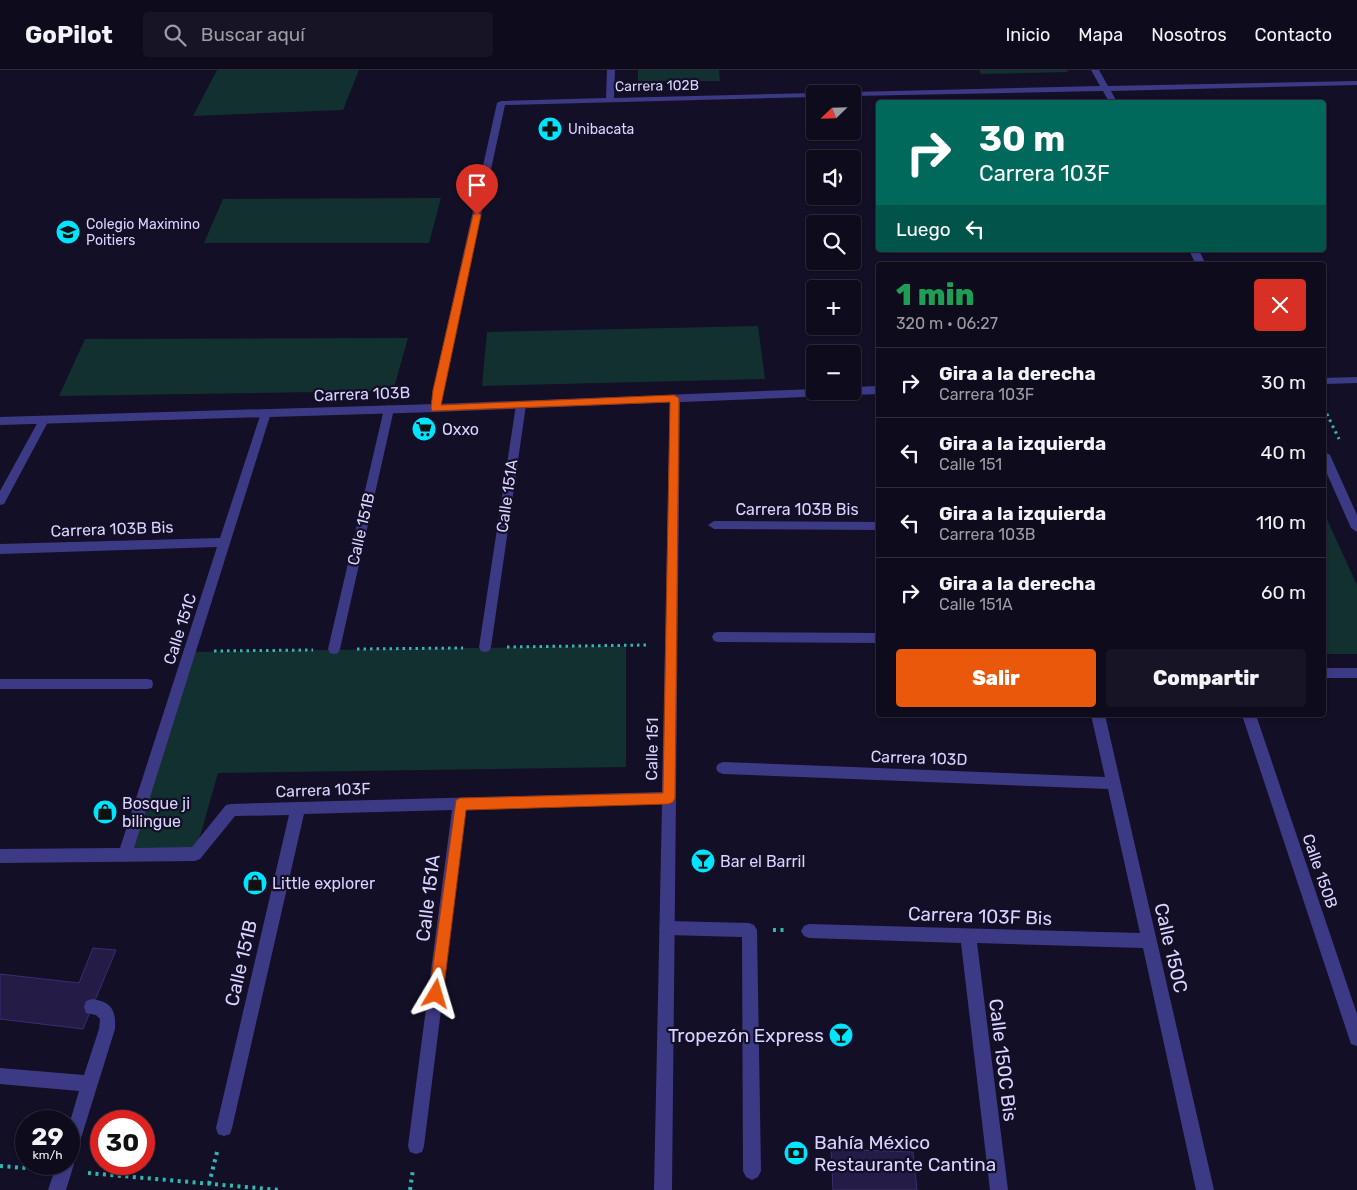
<!DOCTYPE html>
<html lang="es">
<head>
<meta charset="utf-8">
<style>
	:root { --surface:#0e0b1c; --page:#171425; --text:#f1f3f6; --muted:#9b9ba3; --line:#2e2b3b; --accent:#ea580c }
	body { margin:0; font-family:Rubik,sans-serif; background:var(--page); color:var(--text); height:100vh; display:flex; flex-direction:column; font-size:19px; white-space:nowrap }
	* { box-sizing:border-box; margin:0 }
	p { font-size:16px; color:var(--muted) }
	.icon { flex:none; width:28px; height:28px; fill:none; stroke:currentColor; stroke-width:2; stroke-linecap:round; stroke-linejoin:round }
	.map { position:relative; flex:1; overflow:hidden }
	.drawer { position:absolute; left:876px; top:192px; width:450px; height:455px; display:flex; flex-direction:column; background:var(--surface); border-radius:5px; box-shadow:0 1px 4px #0004,0 0 0 1px var(--line) }
	.drawer>* { flex:none }
	.guide { position:absolute; left:876px; top:30px; width:450px; height:152px; border-radius:5px; box-shadow:0 1px 4px #0004,0 0 0 1px var(--line); background:#00695c; color:#fff; overflow:hidden }
	.needle { width:32px; rotate:247deg }
	.fabs { position:absolute; left:806px; top:15px; display:grid; gap:10px }
	.fabs a { display:grid; place-items:center; width:55px; height:55px; border-radius:5px; background:var(--surface); box-shadow:0 1px 4px #0004,0 0 0 1px var(--line); font-size:25px }
	.speed { position:absolute; left:15px; top:1040px; display:flex; gap:10px; font-size:25px; font-weight:700; text-align:center }
	.speed>* { display:grid; place-content:center; width:65px; height:65px; border-radius:50%; background:var(--surface); box-shadow:0 1px 4px #0004,0 0 0 1px var(--line); line-height:1 }
	.speed small { font-size:12px; font-weight:400 }
	.speed .limit { border:8px solid #d22; background:#fff; color:#111 }
	.pin { position:absolute; display:grid; place-items:center; width:42px; height:42px; color:#fff; margin:-51px -21px; border-radius:50% 50% 50% 0; rotate:-45deg; box-shadow:0 0 5px #0007 }
	.pin .icon { rotate:45deg }
	.me { position:absolute; width:55px; margin:-28px; rotate:7deg; stroke-linejoin:round; filter:drop-shadow(0 0 4px #0008) }
	.turn { display:flex; align-items:center; gap:18px; height:105px; padding:0 20px; font-size:22px }
	.turn .icon { width:65px; height:65px; stroke-width:2.5 }
	.turn b { display:block; font-size:35px; line-height:42px }
	.then { display:flex; align-items:center; height:48px; padding:0 20px; background:#0003; gap:10px; font-size:19px }
	.round { display:grid; place-items:center; flex:none; width:52px; height:52px; border-radius:5px; background:var(--page) }
	.summary { display:flex; align-items:center; justify-content:space-between; height:85px; padding:0 20px }
	h1 { font-size:30px; font-weight:800; line-height:38px; color:#1e9e55 }
	.action { display:flex; gap:10px; margin-top:auto; padding:10px 20px }
	.action a { flex:1; height:58px; border-radius:5px; background:var(--accent); color:#fff; font-size:20px; font-weight:800; line-height:58px; text-align:center }
	.action a+a { background:var(--page); color:var(--text) }
	ul { padding:0; list-style:none }
	li { display:flex; align-items:center; gap:15px; height:70px; padding:0 20px; border-top:1px solid var(--line) }
	li div { flex:1 }
	li b { display:block; font-size:19px }
	li em { font-style:normal }
	header { display:flex; align-items:center; gap:30px; box-sizing:border-box; height:70px; padding:0 25px; background:var(--surface); border-bottom:1px solid var(--line) }
	header strong { font-size:24px }
	nav { display:flex; gap:28px; margin-inline-start:auto; font-size:18px }
	.search { width:350px; height:45px; background:var(--page); display:flex; align-items:center; gap:12px; box-sizing:border-box; padding:0 18px; border-radius:5px; color:var(--muted); font-size:19px }
	.map>svg:first-child { display:block }
	.green { fill:#12302f }
	.building { fill:#241b47; stroke:#3b2d73 }
	.lines { fill:none; stroke-linecap:round; stroke-linejoin:round }
	.path-far1 { stroke:#2fb8b0; stroke-width:3; stroke-dasharray:2.5 4; stroke-linecap:butt }
	.path { stroke:#2fb8b0; stroke-width:4; stroke-dasharray:3 4.5; stroke-linecap:butt }
	.service { fill:#3d3a85; fill-rule:evenodd }
	.minor { fill:#3d3a85; fill-rule:evenodd }
	.tertiary { fill:#3d3a85; fill-rule:evenodd }
	.route { fill:#ea580c; stroke:#983908 }
	.labels { text-anchor:middle; dominant-baseline:central; stroke-width:4.5; stroke-linejoin:round; paint-order:stroke }
	.far-street-label { font-size:14px; fill:#d9d4ff; stroke:#130f26 }
	.far-poi-label { font-size:14px; fill:#d9d4ff; stroke:#130f26; text-anchor:start }
	.street-label { font-size:16px; fill:#d9d4ff; stroke:#130f26 }
	.poi-label { font-size:16px; fill:#d9d4ff; stroke:#130f26; text-anchor:start }
	.near-street-label { font-size:19px; fill:#d9d4ff; stroke:#130f26 }
	.near-poi-label { font-size:19px; fill:#d9d4ff; stroke:#130f26; text-anchor:end }
</style>
</head>
<body>
<header>
<strong>GoPilot</strong>
<div class="search"><svg class="icon" aria-label="search" viewBox="0 0 24 24"><circle cx="10" cy="10" r="6"/><path d="M15 15l6 6"/></svg>Buscar aquí</div>
<nav><a>Inicio</a><a>Mapa</a><a>Nosotros</a><a>Contacto</a></nav>
</header>
<div class="map">
<svg width="1357" height="1120" viewBox="0 0 1357 1120">
	<rect width="100%" height="100%" fill="#130f26"/>
	<path class="green" d="M217,0h142l-16,40 -150,6z
		M638,0h81l1,11h-82z
		M979,0h88l1,2 -87,2z
		M441,128l-12,45h-225l19,-44z
		M758,256l7,53 -283,7 5,-54z
		M408,268l-15,53 -334,5 26,-57z
		M1324,443l33,72v69h-33z
		M626,576v121l-408,6 -23,81h-70l65,-202z"/>
	<path class="building" d="M93,878l23,2 -33,79 -83,-10v-45l79,9z
		M831,1079l82,3 4,38h-84z"/>
	<g class="lines">
		<path class="path-far1" d="M1324,338l15,31
			M507,577l141,-2
			M357,579l106,-1
			M214,581l99,-1"/>
		<path class="path" d="M773,860h13
			M0,1096l37,3
			M88,1103l192,17
			M209,1114l8,-32
			M410,1120l3,-21"/>
		<path class="service" d="M0,609h147l5,1 1,4 -1,4 -5,1h-147z
			M667,851l82,2 5,2 3,5 4,241 -3,6 -6,3 -6,-3 -3,-6 -1,-234 -75,-2 -5,-2 -3,-5 3,-5z
			M92,929c20,3 24,11 23,30l-38,122 -2,6 -4,2 3,5 -8,26h-18l9,-26h12v-39l10,-34 -79,-7v-16l84,7 15,-46 1,-10 -4,-4 -10,-2 -2,-6 2,-6z"/>
		<path class="minor" d="M607,0h8l-1,28 201,-5 3,1h-3v3l-310,8 -62,285 -2,18 -1,3h-8l-1,-3 2,-18 64,-287 4,-2 105,-3z
			M1091,0h8l9,16 249,-5v4l-246,6 6,11h-8l-6,-11 -251,5v-2h-4l4,-2 248,-6z
			M1189,180h10l7,15h-10z
			M675,324l5,4 -8,792h-18l8,-386 -196,6 -42,336 -2,6 -6,2 -6,-2 -2,-6 44,-336 -148,4 -72,314 -2,6 -6,2 -6,-2 -2,-6 73,-313 -54,1 -35,43 -5,2 -195,2v-14l120,-1 97,-301 -217,7v-10l220,-6 41,-125 5,-4 5,4 -137,435 58,-1 34,-42 5,-1 431,-12 8,-394z
			M521,331l5,4 -35,242 -2,4 -4,1 -4,-1 -2,-4 37,-242z
			M389,335l5,4 -54,240 -2,4 -4,1 -4,-1 -2,-4 56,-240z
			M44,346l5,4 -45,84 -4,1v-14l39,-71z
			M714,451l165,1v8l-165,-1 -6,-4z
			M718,562l161,1v10l-161,-1 -4,-1 -2,-4 2,-4z
			M1324,598h33v10h-33z
			M1091,645h14l109,475h-18l-53,-242 -166,-5 31,247h-18l-29,-247 -152,-5 -5,-2 -3,-5 3,-5 5,-2 331,9 -32,-144 -385,-15 -5,-2 -2,-4 2,-4 5,-2 382,15z
			M1242,645h14l101,299v32l-6,-2 -2,-6z"/>
		<path class="tertiary" d="M1357,307v6l-33,1v-6z
			M879,316v8l-443,18 -436,13v-8l436,-13 379,-15v2h37v-4z
			M1324,381l6,4 27,60v17l-6,-4 -27,-61z"/>
	</g>
	<path class="route" d="M477,142l4,3 -40,190 233,-10 5,3 -4,400 -2,4 -4,2 -203,6 -23,184 -2,5 -5,2 -5,-2 -2,-5 27,-194 4,-2 203,-5 7,-391 -238,9 -1,-3 2,-18 40,-175z"/>
	<defs>
		<symbol id="pharmacy-disc" viewBox="-11 -11 22 22"><circle r="9.5" fill="#00e5ff" stroke="#130f26"/><path d="M-2-6h4v4h4v4h-4v4h-4v-4h-4v-4h4Z" fill="#111"/></symbol>
		<symbol id="school-disc" viewBox="-11 -11 22 22"><circle r="9.5" fill="#00e5ff" stroke="#130f26"/><path d="M0-5L7-2L0 1L-7-2ZM-4 1L0 2.5L4 1V4Q0 6-4 4Z" fill="#111"/></symbol>
		<symbol id="supermarket-disc" viewBox="-11 -11 22 22"><circle r="9.5" fill="#00e5ff" stroke="#130f26"/><path d="M-6-5.5h2.5l.6 2H6L4.5 2H-2.5L-4.4-4H-6ZM-1.5 3.2a1.3 1.3 0 1 0 .1 0ZM3 3.2a1.3 1.3 0 1 0 .1 0Z" fill="#111"/></symbol>
		<symbol id="shop-disc" viewBox="-11 -11 22 22"><circle r="9.5" fill="#00e5ff" stroke="#130f26"/><path d="M-5-2.5h2.3a2.7 3.5 0 0 1 5.4 0H5L5.5 6h-11ZM-1.5-2.5h3a1.5 2.3 0 0 0-3 0Z" fill="#111"/></symbol>
		<symbol id="bar-disc" viewBox="-11 -11 22 22"><circle r="9.5" fill="#00e5ff" stroke="#130f26"/><path d="M-6-5H6L.8 .8V4.5H3.5V6h-7V4.5H-.8V.8Z" fill="#111"/></symbol>
		<symbol id="bank-disc" viewBox="-11 -11 22 22"><circle r="9.5" fill="#00e5ff" stroke="#130f26"/><path d="M-6-4H6V4H-6ZM0-2.3a2.3 2.3 0 1 0 0 4.6a2.3 2.3 0 1 0 0-4.6Z" fill="#111"/></symbol>
	</defs>
	<g fill-rule="evenodd">
		<use href="#pharmacy-disc" x="536" y="45" width="28" height="28"/>
		<use href="#school-disc" x="54" y="148" width="28" height="28"/>
		<use href="#supermarket-disc" x="410" y="345" width="28" height="28"/>
		<use href="#shop-disc" x="91" y="728" width="28" height="28"/>
		<use href="#bar-disc" x="689" y="777" width="28" height="28"/>
		<use href="#shop-disc" x="241" y="799" width="28" height="28"/>
		<use href="#bar-disc" x="827" y="951" width="28" height="28"/>
		<use href="#bank-disc" x="782" y="1069" width="28" height="28"/>
	</g>
	<g class="labels">
		<g class="far-street-label">
			<text transform="translate(657 16) rotate(-1)">Carrera 102B</text>
		</g>
		<g class="far-poi-label">
			<text x="568" y="59">Unibacata</text>
			<text x="86" y="154">Colegio Maximino<tspan x="86" dy="16">Poitiers</tspan></text>
		</g>
		<g class="street-label">
			<text transform="translate(362 324) rotate(-2)">Carrera 103B</text>
			<text transform="translate(507 426) rotate(-82)">Calle 151A</text>
			<text x="797" y="439">Carrera 103B Bis</text>
			<text transform="translate(112 459) rotate(-2)">Carrera 103B Bis</text>
			<text transform="translate(361 459) rotate(-77)">Calle 151B</text>
			<text transform="translate(180 559) rotate(-72)">Calle 151C</text>
			<text transform="translate(652 679) rotate(-89)">Calle 151</text>
			<text transform="translate(919 688) rotate(2)">Carrera 103D</text>
			<text transform="translate(323 720) rotate(-2)">Carrera 103F</text>
			<text transform="translate(1320 801) rotate(71)">Calle 150B</text>
		</g>
		<g class="poi-label">
			<text x="442" y="359">Oxxo</text>
			<text x="122" y="733">Bosque ji<tspan x="122" dy="18">bilingue</tspan></text>
			<text x="720" y="791">Bar el Barril</text>
			<text x="272" y="813">Little explorer</text>
		</g>
		<g class="near-street-label">
			<text transform="translate(428 828) rotate(-83)">Calle 151A</text>
			<text transform="translate(980 846) rotate(2)">Carrera 103F Bis</text>
			<text transform="translate(1171 878) rotate(77)">Calle 150C</text>
			<text transform="translate(241 893) rotate(-77)">Calle 151B</text>
			<text transform="translate(1003 990) rotate(83)">Calle 150C Bis</text>
		</g>
		<g class="near-poi-label">
			<text x="824" y="965">Tropezón Express</text>
			<text x="814" y="1072" text-anchor="start">Bahía México<tspan x="814" dy="22">Restaurante Cantina</tspan></text>
		</g>
	</g>
</svg>
<div class="fabs">
<a><svg class="needle" viewBox="-14 -14 28 28"><path d="M0-13l5 13h-10z" fill="#e53935"/><path d="M0 13l5-13h-10z" fill="#9b9ba3"/></svg></a>
<a><svg class="icon" aria-label="sound" viewBox="0 0 24 24"><path d="M4 9h4l5-4v14l-5-4H4zM17 9q2 3 0 6"/></svg></a>
<a><svg class="icon" aria-label="search" viewBox="0 0 24 24"><circle cx="10" cy="10" r="6"/><path d="M15 15l6 6"/></svg></a>
<a>+</a>
<a>−</a>
</div>
<div class="speed"><div>29<small>km/h</small></div><div class="limit">30</div></div>
<div class="pin" style="left:477px;top:145px;background:#d93025"><svg class="icon" aria-label="arrive" viewBox="0 0 24 24"><path d="M6 21V4h12l-3 4 3 4H6"/></svg></div>
<svg class="me" style="left:436px;top:924px" viewBox="-20 -20 40 40"><path d="M0-17L14 15 0 8-14 15z" fill="#ea580c" stroke="#fff" stroke-width="4"/></svg>
<div class="guide">
<div class="turn"><svg class="icon" aria-label="right" viewBox="0 0 24 24"><path d="M7 20v-9h11M14 6l5 5-5 5"/></svg><div><b>30 m</b>Carrera 103F</div></div>
<div class="then">Luego<svg class="icon" aria-label="left" viewBox="0 0 24 24"><path d="M17 20v-9H6M10 6l-5 5 5 5"/></svg></div>
</div>
<section class="drawer">
<div class="summary"><div><h1>1 min</h1><p>320 m · 06:27</p></div><a class="round" style="background:#d93025;color:#fff"><svg class="icon" aria-label="close" viewBox="0 0 24 24"><path d="M6 6l12 12M18 6L6 18"/></svg></a></div>
<ul>
<li><svg class="icon" aria-label="right" viewBox="0 0 24 24"><path d="M7 20v-9h11M14 6l5 5-5 5"/></svg><div><b>Gira a la derecha</b><p>Carrera 103F</p></div><em>30 m</em></li>
<li><svg class="icon" aria-label="left" viewBox="0 0 24 24"><path d="M17 20v-9H6M10 6l-5 5 5 5"/></svg><div><b>Gira a la izquierda</b><p>Calle 151</p></div><em>40 m</em></li>
<li><svg class="icon" aria-label="left" viewBox="0 0 24 24"><path d="M17 20v-9H6M10 6l-5 5 5 5"/></svg><div><b>Gira a la izquierda</b><p>Carrera 103B</p></div><em>110 m</em></li>
<li><svg class="icon" aria-label="right" viewBox="0 0 24 24"><path d="M7 20v-9h11M14 6l5 5-5 5"/></svg><div><b>Gira a la derecha</b><p>Calle 151A</p></div><em>60 m</em></li>
</ul>
<div class="action"><a>Salir</a><a>Compartir</a></div>
</section>
</div>
</body>
</html>
